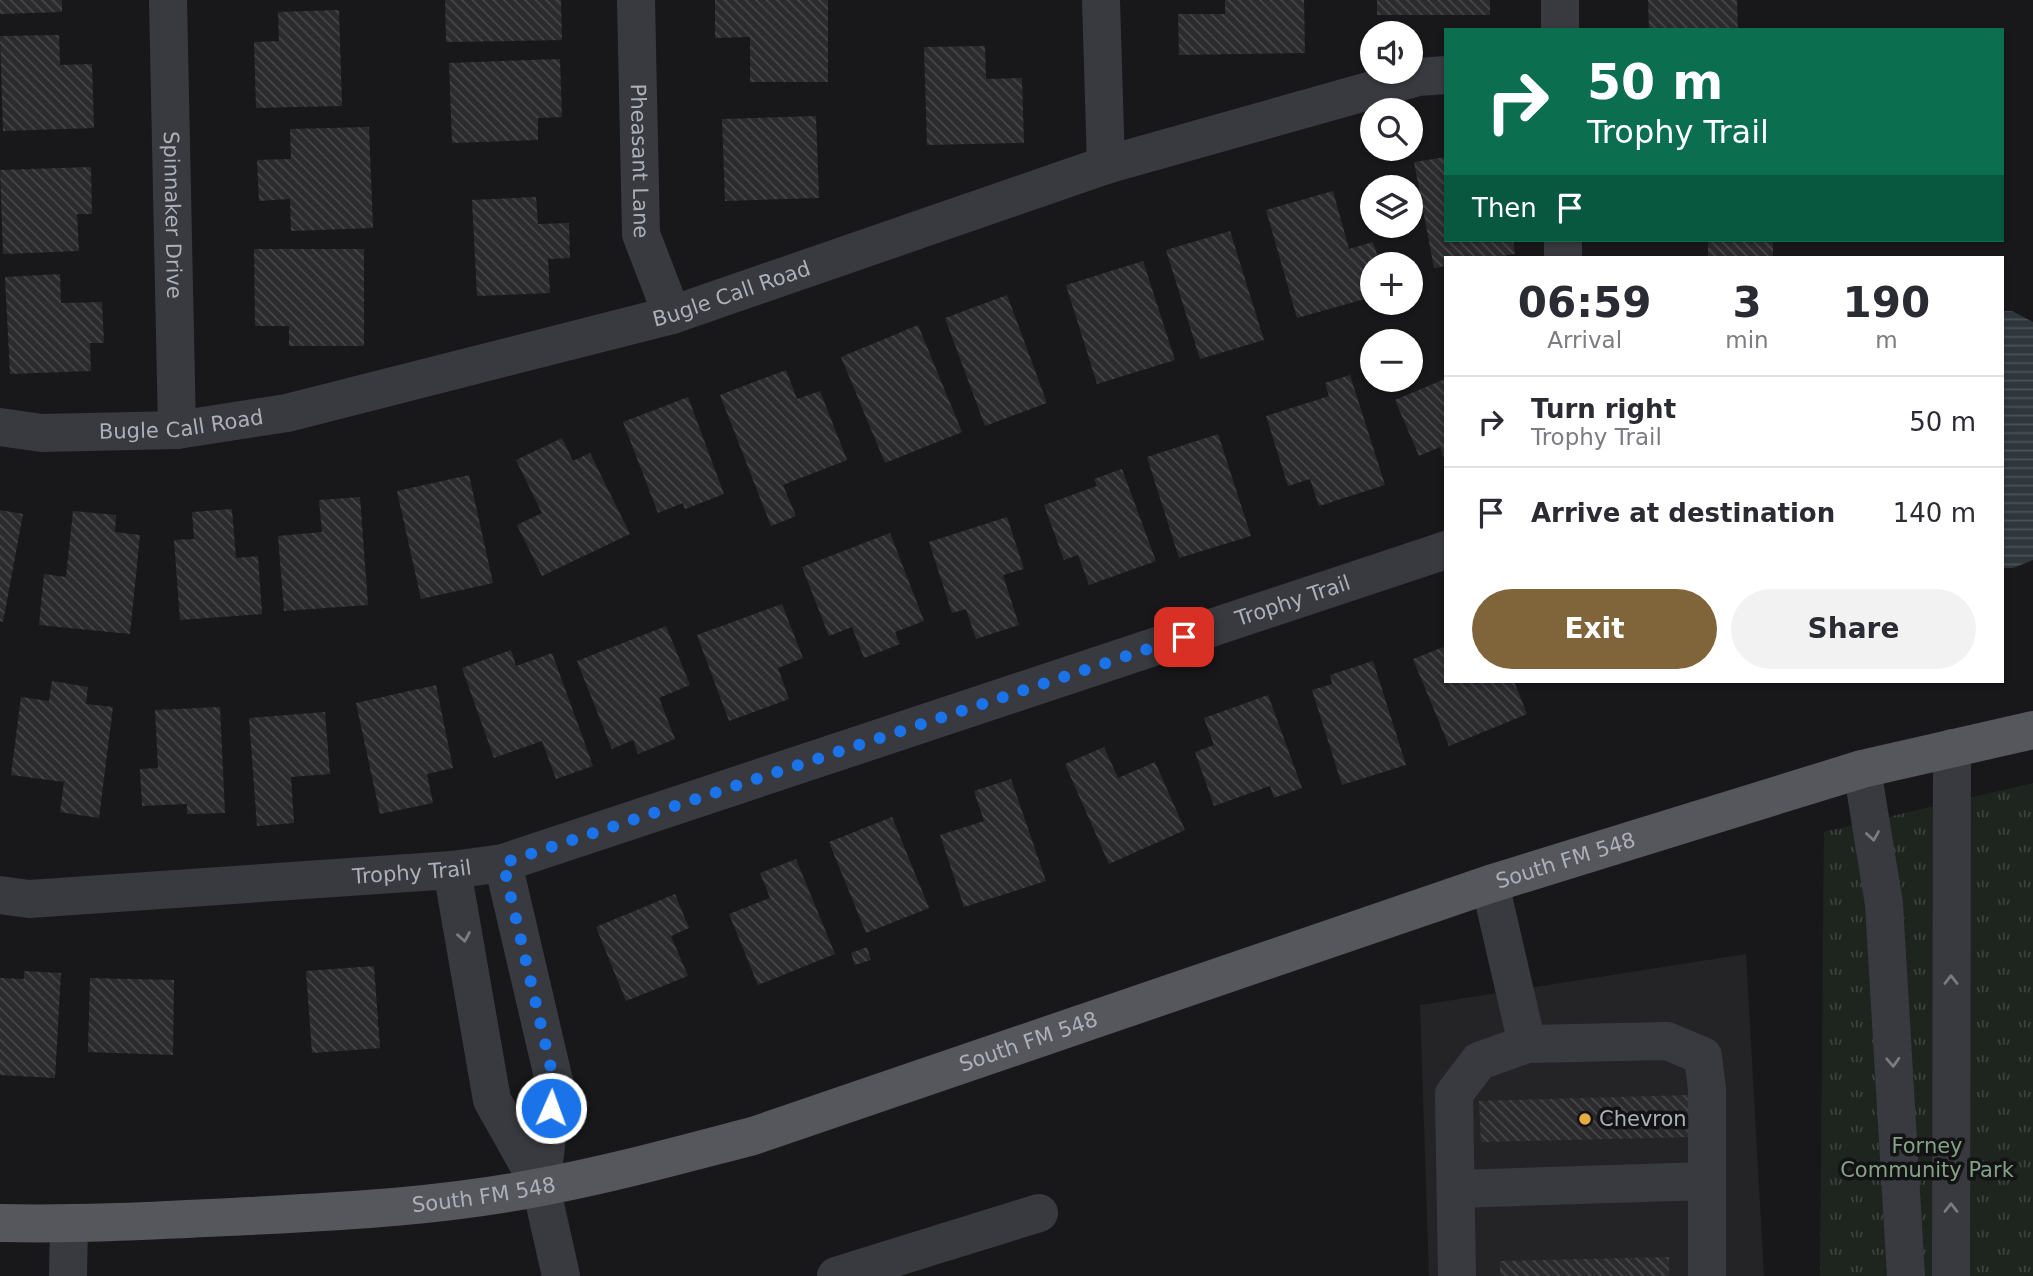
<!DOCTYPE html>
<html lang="en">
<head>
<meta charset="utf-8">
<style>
	:root { --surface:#fff; --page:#f2f2f3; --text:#2b2b33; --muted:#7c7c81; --line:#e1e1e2; --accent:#80653a }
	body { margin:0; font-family:"DejaVu Sans",sans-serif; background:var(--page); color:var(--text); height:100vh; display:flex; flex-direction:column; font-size:26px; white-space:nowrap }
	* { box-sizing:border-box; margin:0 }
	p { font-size:23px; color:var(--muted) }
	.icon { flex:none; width:38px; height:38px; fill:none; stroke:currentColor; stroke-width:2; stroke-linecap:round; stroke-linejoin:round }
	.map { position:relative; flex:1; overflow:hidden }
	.sheet { position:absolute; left:1444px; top:256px; width:560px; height:427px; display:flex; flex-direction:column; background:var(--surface); border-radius:0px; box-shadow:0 2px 5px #0004 }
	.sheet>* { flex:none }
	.hud { position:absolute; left:1444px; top:28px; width:560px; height:214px; border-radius:0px; box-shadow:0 2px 5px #0004; background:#0b6e4f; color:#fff; overflow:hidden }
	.tools { position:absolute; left:1360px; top:21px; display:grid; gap:14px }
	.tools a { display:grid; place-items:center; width:63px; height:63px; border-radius:50%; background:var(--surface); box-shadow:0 2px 5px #0004; font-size:35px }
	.pin { position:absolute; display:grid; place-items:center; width:60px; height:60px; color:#fff; margin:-30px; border-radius:14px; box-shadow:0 4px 10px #0006 }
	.me { position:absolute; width:77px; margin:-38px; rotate:2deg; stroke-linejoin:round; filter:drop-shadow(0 0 5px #0008) }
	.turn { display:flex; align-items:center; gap:24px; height:147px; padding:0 28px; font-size:32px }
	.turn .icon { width:91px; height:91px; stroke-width:2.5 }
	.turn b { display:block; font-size:49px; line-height:60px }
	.then { display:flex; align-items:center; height:66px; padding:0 28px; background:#0003; gap:14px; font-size:26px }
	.eta { display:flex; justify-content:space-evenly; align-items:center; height:119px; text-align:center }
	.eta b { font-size:42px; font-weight:800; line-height:49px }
	.button { display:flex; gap:14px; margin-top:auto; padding:14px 28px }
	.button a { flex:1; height:80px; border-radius:42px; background:var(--accent); color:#fff; font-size:28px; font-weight:800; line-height:80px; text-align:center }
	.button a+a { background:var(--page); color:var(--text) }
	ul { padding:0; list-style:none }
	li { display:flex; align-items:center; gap:21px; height:91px; padding:0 28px; border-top:2px solid var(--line) }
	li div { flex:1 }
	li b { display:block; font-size:26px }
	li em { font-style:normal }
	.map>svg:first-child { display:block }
	.built { fill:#242427 }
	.park { fill:url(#park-tufts) }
	.water { fill:url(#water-rules) }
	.building { fill:url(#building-back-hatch) }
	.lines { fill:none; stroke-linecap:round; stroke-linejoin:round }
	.minor { stroke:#393a3f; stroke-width:38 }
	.major { stroke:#55575d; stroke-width:38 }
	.oneway { stroke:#787b82 }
	.route { stroke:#1a73e8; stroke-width:12; stroke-dasharray:0 21.6 }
	.poi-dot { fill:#e7ab43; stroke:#131315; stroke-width:2.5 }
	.labels { text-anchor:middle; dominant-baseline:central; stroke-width:7; stroke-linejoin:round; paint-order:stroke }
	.street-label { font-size:21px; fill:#abb0b9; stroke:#131315 }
	.poi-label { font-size:21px; fill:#abb0b9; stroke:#131315; text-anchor:start }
	.park-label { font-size:21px; fill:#83a284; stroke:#131315 }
</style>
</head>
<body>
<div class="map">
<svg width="2033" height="1276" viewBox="0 0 2033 1276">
	<defs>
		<pattern id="park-tufts" width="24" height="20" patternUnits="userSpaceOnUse" patternTransform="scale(1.75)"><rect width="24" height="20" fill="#1e251f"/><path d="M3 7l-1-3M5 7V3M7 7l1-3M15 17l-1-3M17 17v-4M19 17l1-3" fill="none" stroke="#3c423d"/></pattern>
		<pattern id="water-rules" width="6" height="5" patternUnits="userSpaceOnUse" patternTransform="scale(1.75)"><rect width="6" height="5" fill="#2f373d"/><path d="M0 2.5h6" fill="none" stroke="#4a5157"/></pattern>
		<pattern id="building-back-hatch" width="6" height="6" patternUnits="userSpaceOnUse" patternTransform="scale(1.75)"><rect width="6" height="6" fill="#2b2b2e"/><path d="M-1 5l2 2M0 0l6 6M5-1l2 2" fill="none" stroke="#47474a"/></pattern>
	</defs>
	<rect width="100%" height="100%" fill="#18181a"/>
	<path class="built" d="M1746,954l18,322h-335l-9,-271z"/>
	<path class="park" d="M2033,783v493h-213l4,-444z"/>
	<path class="water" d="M2002,311h10l21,11v238l-20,8h-11z"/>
	<path class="building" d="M0,0h62v12l-62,2z
		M445,0h116l1,40 -116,2z
		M715,0h113v82h-78v-45l-35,1z
		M1225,0h79l1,53 -126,2 -1,-41h47z
		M1377,0h113v15h-113z
		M1648,0h89l1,30h-89z
		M339,10l3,96 -86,2 -2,-66 25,-1 -1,-29z
		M59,35l1,30 32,-1 2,64 -91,3 -3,-95z
		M985,46l1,33 36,-1 2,65 -97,2 -3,-98z
		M560,59l2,58 -24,1v22l-86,3 -3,-80z
		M816,116l3,82 -94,3 -3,-82z
		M369,127l4,101 -82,3 -1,-32 -31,2 -2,-41 34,-1 -1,-30z
		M1446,157v83h67l2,14 -19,3h-50v9l-12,2 -20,-106z
		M91,167l1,47h-15l2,37 -76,3 -3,-84z
		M1333,191l16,58 24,-7 7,22h-8v33l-75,21 -31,-108z
		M536,197l2,27 31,-1 1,35 -22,1 2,34 -73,3 -5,-96z
		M1230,231l34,109 -64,19 -34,-109z
		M1708,240h65v17h-65z
		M254,249h110v97h-75v-20h-34z
		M1143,261l32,99 -78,24 -31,-99z
		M60,274l1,29 41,-1 2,41h-14l1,28 -81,3 -5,-97z
		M1007,295l40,108 -62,23 -40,-108z
		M918,325l44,107 -77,31 -44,-106z
		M786,370l11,29 23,-8 27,69 -64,25 13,31 -25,10 -51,-131z
		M1350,375l35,110 -66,21 -9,-27 -22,7 -22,-70 63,-20 -4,-13z
		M1445,379v82l-5,-14 -21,9 -24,-56z
		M688,397l36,97 -39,15 -2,-6 -25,10 -35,-91z
		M1218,434l33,102 -72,22 -32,-101z
		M562,438l11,23 17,-8 40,81 -88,42 -25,-51 25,-12 -26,-53z
		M1122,469l34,92 -67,24 -11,-30 -14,5 -20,-55 53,-19 -3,-7z
		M469,475l24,108 -72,16 -24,-108z
		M360,497l8,108 -84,6 -6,-75 44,-4 -3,-32z
		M232,509l4,49 22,-2 4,58 -82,6 -6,-80 20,-1 -2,-27z
		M0,510l23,4 -20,108 -3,-1z
		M73,511l43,4 -1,17 25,3 -10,99 -91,-9 5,-51 22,3z
		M1007,517l17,52 -21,6 16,50 -43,14 -10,-30 -14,4 -23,-71z
		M890,533l34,88 -29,11 5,12 -36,14 -12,-31 -23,9 -27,-69z
		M782,604l21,54 -25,10 11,31 -60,22 -32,-86z
		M666,626l24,59 -31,13 16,41 -37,15 -5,-14 -21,9 -35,-88z
		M1446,646v35h68l13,33 -78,32 -36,-87z
		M511,650l5,16 36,-13 41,113 -37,13 -14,-38 -48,17 -32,-90z
		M1373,661l33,104 -64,20 -30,-95 20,-6 -2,-9z
		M52,681l36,6 -2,17 27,3 -14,111 -39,-6 4,-30 -53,-7 10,-78 28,4z
		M436,685l17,83 -26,6 6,29 -53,11 -24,-111z
		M1268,695l34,93 -28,10 -4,-12 -56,20 -19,-54 19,-7 -10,-27z
		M220,707l5,106 -38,1v-10l-45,2 -2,-37 18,-1 -3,-58z
		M325,712l5,62 -39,3 3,46 -37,3 -8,-108z
		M1104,747l14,31 37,-16 30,68 -76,34 -44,-100z
		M1011,779l35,102 -82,26 -24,-72 44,-14 -10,-30z
		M892,817l37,91 -63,25 -37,-91z
		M796,859l39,95 -77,31 -29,-71 41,-16 -10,-25z
		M675,894l14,34 -18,8 17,40 -62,25 -30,-74z
		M867,947l4,13 -16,5 -4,-12z
		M374,966l6,82 -68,5 -6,-82z
		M24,971l37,2 -6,105 -55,-3v-97l24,1z
		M90,978l84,2 -1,75 -85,-3z
		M1689,1095l2,42 -210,5 -2,-41z
		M1669,1257v19h-169v-15z"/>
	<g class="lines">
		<g class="minor">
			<path id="s1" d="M168,0l9,430"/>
			<path id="s2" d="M636,0l5,234 31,81"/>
			<path d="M1101,0l5,165"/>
			<path d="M1560,0v30"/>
			<path d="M1563,240v17"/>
			<path id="s3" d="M0,427l42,6 135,-3 110,-17 385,-98 434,-150 312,-88 28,-2"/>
			<path d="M1862,769l22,135 22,372"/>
			<path d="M503,863l51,218 -13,106"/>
			<path d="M452,870l40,230 49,87 20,89"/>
			<path d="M1490,884l37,160"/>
			<path id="s4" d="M0,895l29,4 423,-29 51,-7 943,-313"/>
			<path d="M1456,1189l251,-8"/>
			<path d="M68,1276l1,-52"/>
			<path d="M836,1276l203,-63"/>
			<path d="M1457,1276l-3,-182 25,-33 48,-17 140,-3 36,15 4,33v187"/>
			<path d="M1951,1276l1,-528"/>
		</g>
		<path class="major" id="s5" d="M0,1223c84,2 166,-3 250,-7 97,-5 195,-10 291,-29 71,-13 142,-33 212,-51l737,-252 372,-115 171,-39"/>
	</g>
	<defs><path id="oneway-chevron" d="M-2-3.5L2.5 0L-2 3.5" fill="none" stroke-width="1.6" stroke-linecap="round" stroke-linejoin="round" transform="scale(1.75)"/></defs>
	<g class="oneway">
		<use href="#oneway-chevron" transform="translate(1873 836) rotate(81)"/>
		<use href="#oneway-chevron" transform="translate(464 937) rotate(80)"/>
		<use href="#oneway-chevron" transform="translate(1951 980) rotate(-90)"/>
		<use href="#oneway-chevron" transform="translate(1893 1062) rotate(87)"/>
		<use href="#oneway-chevron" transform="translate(1951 1208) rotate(-90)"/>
	</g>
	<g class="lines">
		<path class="route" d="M551,1108l3,-27 -51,-218 681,-226"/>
	</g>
	<circle class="poi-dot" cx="1585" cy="1119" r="7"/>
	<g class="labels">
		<g class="street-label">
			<text stroke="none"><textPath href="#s2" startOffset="161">Pheasant Lane</textPath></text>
			<text stroke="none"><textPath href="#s1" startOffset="215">Spinnaker Drive</textPath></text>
			<text stroke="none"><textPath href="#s3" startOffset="749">Bugle Call Road</textPath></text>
			<text stroke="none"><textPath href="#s3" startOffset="182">Bugle Call Road</textPath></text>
			<text stroke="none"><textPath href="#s4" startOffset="1337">Trophy Trail</textPath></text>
			<text stroke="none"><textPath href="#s5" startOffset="1619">South FM 548</textPath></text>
			<text stroke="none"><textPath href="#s4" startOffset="413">Trophy Trail</textPath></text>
			<text stroke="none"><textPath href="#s5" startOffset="1052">South FM 548</textPath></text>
			<text stroke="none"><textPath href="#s5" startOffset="485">South FM 548</textPath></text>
		</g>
		<g class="poi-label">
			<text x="1599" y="1119">Chevron</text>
		</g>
		<g class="park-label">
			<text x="1927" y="1146">Forney<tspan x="1927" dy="24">Community Park</tspan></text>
		</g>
	</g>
</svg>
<div class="tools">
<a><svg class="icon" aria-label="sound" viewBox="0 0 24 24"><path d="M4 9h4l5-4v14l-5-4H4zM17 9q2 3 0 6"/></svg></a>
<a><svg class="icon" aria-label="search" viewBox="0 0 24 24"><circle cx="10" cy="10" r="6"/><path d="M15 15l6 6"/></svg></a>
<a><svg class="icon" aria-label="layers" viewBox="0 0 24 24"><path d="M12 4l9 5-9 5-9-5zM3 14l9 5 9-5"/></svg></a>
<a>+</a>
<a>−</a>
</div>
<div class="pin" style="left:1184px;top:637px;background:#d93025"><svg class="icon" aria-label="arrive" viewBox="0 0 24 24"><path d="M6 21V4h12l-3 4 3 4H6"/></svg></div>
<svg class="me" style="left:551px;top:1108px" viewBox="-20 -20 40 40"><circle r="17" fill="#1a73e8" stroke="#fff" stroke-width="3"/><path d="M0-11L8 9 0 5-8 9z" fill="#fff"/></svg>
<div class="hud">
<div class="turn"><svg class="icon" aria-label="right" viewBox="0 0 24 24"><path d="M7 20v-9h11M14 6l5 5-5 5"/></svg><div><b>50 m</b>Trophy Trail</div></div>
<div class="then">Then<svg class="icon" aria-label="arrive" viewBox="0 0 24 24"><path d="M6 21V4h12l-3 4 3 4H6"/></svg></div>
</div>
<section class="sheet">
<div class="eta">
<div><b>06:59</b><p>Arrival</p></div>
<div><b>3</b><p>min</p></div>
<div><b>190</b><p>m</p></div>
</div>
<ul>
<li><svg class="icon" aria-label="right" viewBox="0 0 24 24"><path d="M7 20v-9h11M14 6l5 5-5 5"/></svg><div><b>Turn right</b><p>Trophy Trail</p></div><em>50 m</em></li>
<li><svg class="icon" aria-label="arrive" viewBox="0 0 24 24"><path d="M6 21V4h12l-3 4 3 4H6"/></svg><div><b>Arrive at destination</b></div><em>140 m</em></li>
</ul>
<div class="button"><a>Exit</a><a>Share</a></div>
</section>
</div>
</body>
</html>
